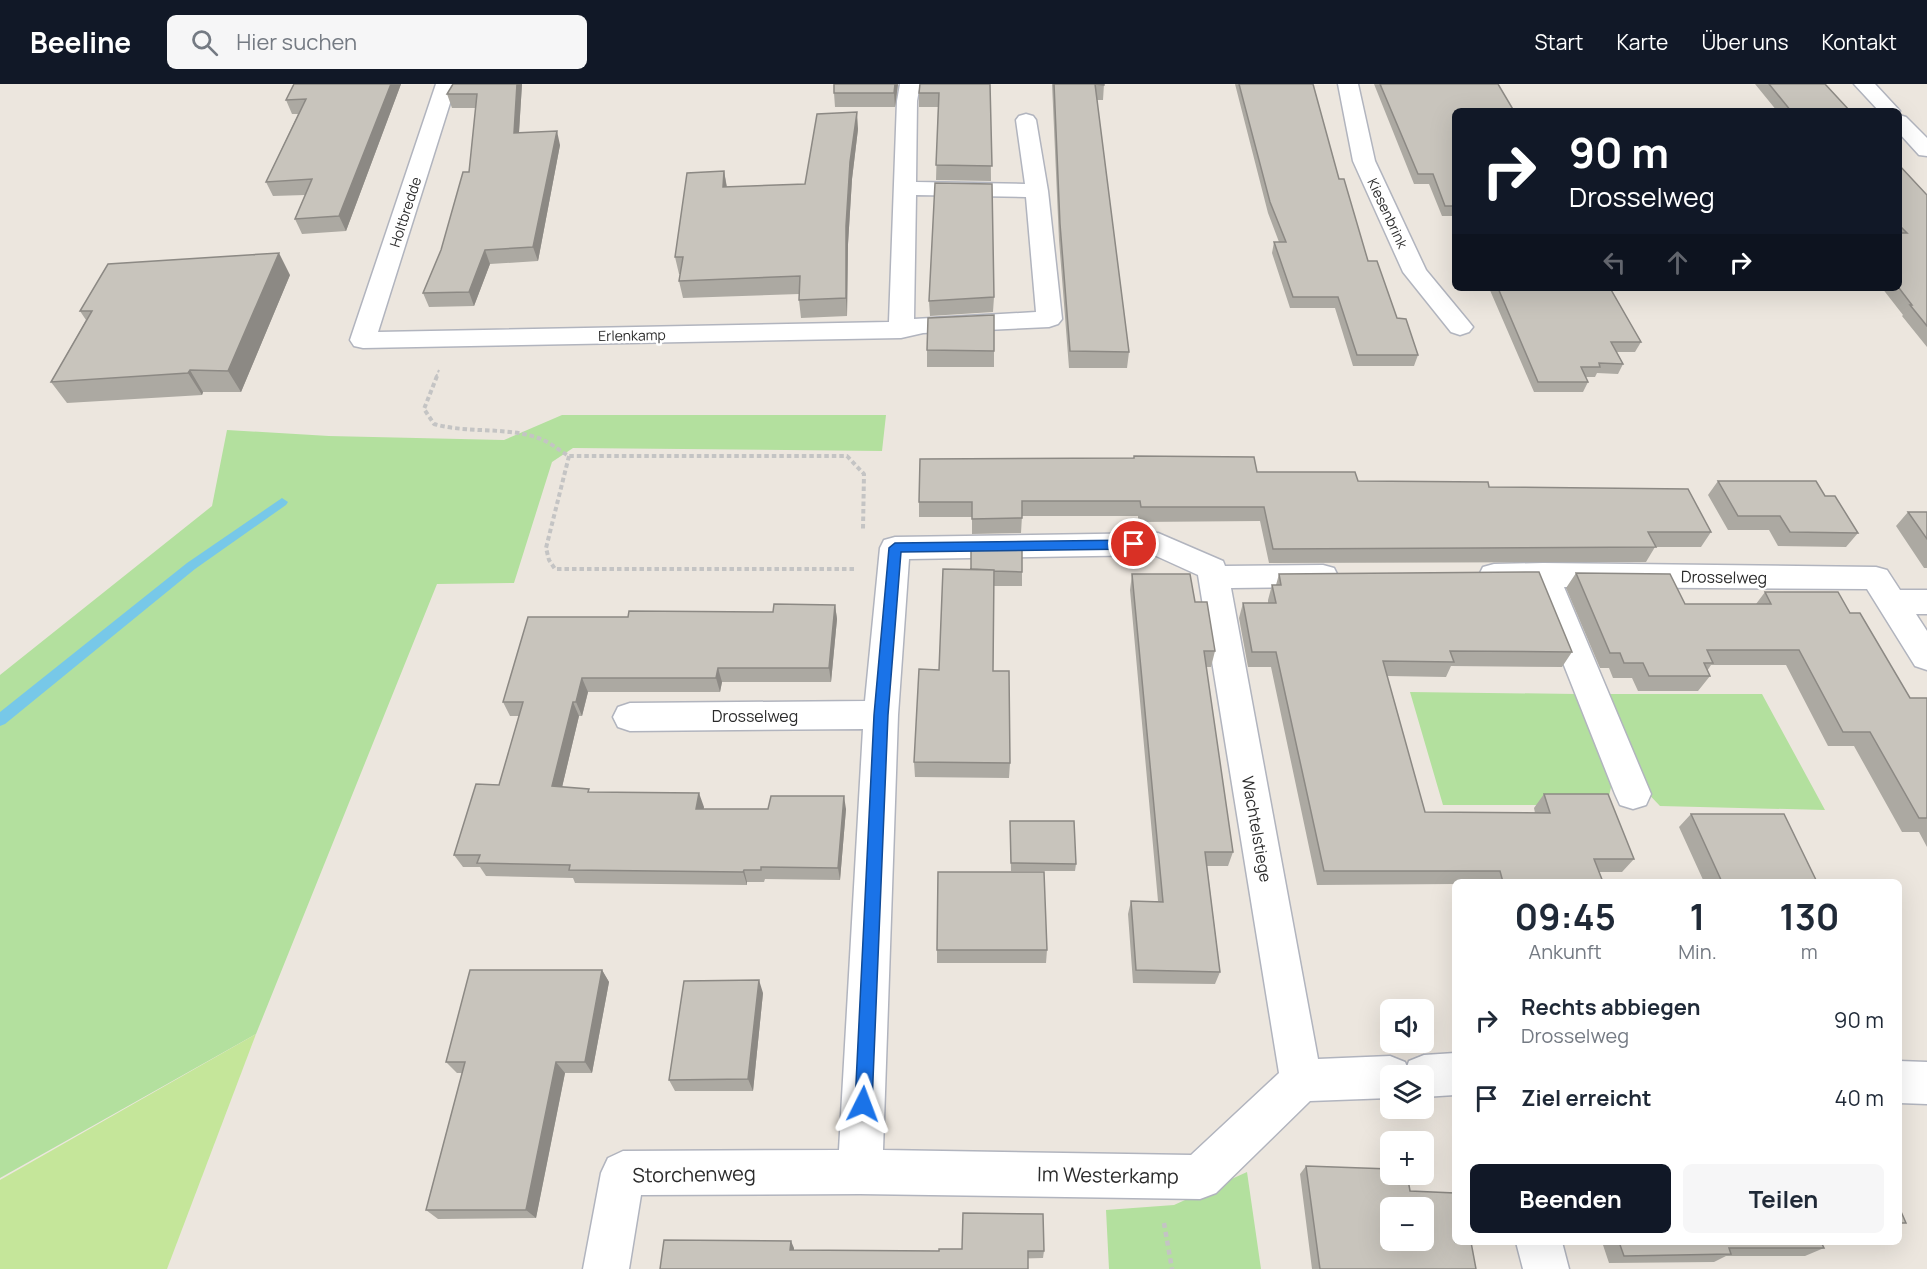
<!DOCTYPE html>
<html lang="de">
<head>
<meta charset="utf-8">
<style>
	:root { --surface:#fff; --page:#f6f6f7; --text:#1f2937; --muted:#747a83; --accent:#111827 }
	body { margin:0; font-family:Manrope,sans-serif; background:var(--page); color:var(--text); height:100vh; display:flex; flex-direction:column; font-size:22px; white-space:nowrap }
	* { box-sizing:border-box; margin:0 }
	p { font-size:20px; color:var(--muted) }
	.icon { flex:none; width:33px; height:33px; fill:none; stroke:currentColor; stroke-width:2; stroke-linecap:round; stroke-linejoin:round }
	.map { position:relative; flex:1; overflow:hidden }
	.drawer { position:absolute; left:1452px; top:795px; width:450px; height:366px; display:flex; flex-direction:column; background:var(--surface); border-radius:9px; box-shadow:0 6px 24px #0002 }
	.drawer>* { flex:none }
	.banner { position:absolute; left:1452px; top:24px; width:450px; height:183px; border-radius:9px; box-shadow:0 6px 24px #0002; background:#111827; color:#fff; overflow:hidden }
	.fabs { position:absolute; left:1380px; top:915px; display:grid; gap:12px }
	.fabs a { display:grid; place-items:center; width:54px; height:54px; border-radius:9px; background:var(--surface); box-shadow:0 6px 24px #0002; font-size:30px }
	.pin { position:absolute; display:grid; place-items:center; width:51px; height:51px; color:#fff; margin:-26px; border:3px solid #fff; border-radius:50%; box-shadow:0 2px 6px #0007 }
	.me { position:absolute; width:66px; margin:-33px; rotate:3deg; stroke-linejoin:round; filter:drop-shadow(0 0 4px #0008) }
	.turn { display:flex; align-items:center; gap:21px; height:126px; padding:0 18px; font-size:27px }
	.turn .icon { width:78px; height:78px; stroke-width:2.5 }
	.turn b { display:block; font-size:42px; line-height:51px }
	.lanes { display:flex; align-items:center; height:57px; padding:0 18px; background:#0003; justify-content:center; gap:30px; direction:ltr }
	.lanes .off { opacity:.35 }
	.eta { display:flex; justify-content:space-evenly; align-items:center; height:102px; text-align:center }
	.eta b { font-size:36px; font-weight:700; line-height:42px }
	.button { display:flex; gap:12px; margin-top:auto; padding:12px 18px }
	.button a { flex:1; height:69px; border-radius:9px; background:var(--accent); color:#fff; font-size:24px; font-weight:700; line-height:69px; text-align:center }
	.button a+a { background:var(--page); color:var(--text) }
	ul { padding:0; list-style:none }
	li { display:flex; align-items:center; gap:18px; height:78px; padding:0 18px }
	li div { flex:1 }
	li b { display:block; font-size:22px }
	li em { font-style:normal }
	header { display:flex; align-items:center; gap:36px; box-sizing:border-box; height:84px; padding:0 30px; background:var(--accent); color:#fff }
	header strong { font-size:28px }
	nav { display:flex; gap:33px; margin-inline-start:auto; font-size:21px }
	.search { width:420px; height:54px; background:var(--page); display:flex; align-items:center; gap:15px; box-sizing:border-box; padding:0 21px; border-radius:9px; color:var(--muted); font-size:22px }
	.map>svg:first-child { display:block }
	.green { fill:#b3e09e }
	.pitch { fill:#c5e69a }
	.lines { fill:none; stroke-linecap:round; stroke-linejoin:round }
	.stream { fill:#77c8e8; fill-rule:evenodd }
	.street-casing { stroke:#b1b4be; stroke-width:3 }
	.path-far2 { stroke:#c4c4c4; stroke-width:2; stroke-dasharray:3 2; stroke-linecap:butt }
	.path-far1 { stroke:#c4c4c4; stroke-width:4; stroke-dasharray:4.5 3; stroke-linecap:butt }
	.path { stroke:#c4c4c4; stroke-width:4.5; stroke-dasharray:5 4; stroke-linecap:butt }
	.street { fill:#fff; fill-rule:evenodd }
	.wall { fill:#aca9a2 }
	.shaded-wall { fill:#8c8984 }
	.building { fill:#c8c4bc; stroke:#8c8984; stroke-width:1.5; fill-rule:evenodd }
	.route { fill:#1a73e8; stroke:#114b97; stroke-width:1.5 }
	.labels { text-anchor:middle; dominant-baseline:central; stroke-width:5; stroke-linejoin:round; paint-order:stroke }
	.far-street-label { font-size:14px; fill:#2b2b2b; stroke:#fff }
	.street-label { font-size:16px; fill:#2b2b2b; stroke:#fff }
	.near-street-label { font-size:20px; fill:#2b2b2b; stroke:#fff }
</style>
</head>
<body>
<header>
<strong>Beeline</strong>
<div class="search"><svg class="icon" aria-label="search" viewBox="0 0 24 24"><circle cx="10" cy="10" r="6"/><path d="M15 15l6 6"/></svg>Hier suchen</div>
<nav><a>Start</a><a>Karte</a><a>Über uns</a><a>Kontakt</a></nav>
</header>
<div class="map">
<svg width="1927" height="1185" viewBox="0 0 1927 1185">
	<rect width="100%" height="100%" fill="#ece6de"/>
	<path class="green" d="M562,331h324l-4,36 -309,-3 -21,14 -38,121 -77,1 -181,450 -256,144v-503l212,-169 15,-76 102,6 175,4z
		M1410,608l166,2 36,89 -5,22h-164z
		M1603,610h159l63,116 -165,-4 -22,-23z
		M1247,1088l14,97h-152l-3,-59 68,-5z"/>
	<path class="pitch" d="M256,950l-89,235h-167v-89z"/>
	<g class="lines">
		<path class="stream" d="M282,414l6,4 -2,3 -91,64 -190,155 -5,2v-14l187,-149z"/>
		<defs>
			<path id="street" d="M436,0h20l-78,248 511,-10 8,-221 3,-17h20l-3,17 -1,81 109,2 -9,-64 3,-4 7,-2 7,2 3,4 12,71 14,128 -4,5 -9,3 -126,6 -22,5 -538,10 -9,-2 -4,-6zM916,111l110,2 10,115 -122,7z
				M1338,0h20l17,77 51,109 43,52 4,5 -4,5 -9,3 -9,-3 -48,-60 -50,-111z
				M1854,0h21l25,27 -1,2v-2h-20z
				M1899,31l7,2 21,21v18l-8,-1 -20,-22z
				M1158,449l65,28 2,5 98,-1 11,3 4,8 -4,8 -11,3 -92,1 87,471 72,-3 15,6 2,5 2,-6 15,-6 31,-2v42l-31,2v-21h-34v22l-80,3 -94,92 -16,6 -340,-5 -219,1 -12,74h-46l18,-96 7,-15 15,-7 216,-1 24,-421 -233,2 -12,-4 -5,-10 5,-10 12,-4 235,-2 15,-153 4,-8 11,-3zM1154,471l44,20 81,498 -88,82 -308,-5 15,-435 11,-156z
				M1543,479l333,4 11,3 13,20h27v24h-11l11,17v39l-12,-4 -48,-77 -303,-2 87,207 -5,11 -13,4 -13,-4 -5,-11 -82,-207 -39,-1 -11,-3 -4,-8 4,-8 11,-3z
				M1899,977l28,1v42l-28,-1z
				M1516,1158h46l7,27h-46z"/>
		</defs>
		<use href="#street" class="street-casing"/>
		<path class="path-far2" d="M436,293l3,-7"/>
		<path class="path-far1" d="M437,292l-13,33 10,15c35,10 73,2 107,15 10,4 19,12 28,17h278l17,18 -1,55
			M569,372l-23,92 3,12 6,9h300"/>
		<path class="path" d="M1164,1139l8,46"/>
		<use href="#street" class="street"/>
	</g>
	<path class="wall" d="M401,0l-55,147 -44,3 -7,-15 10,-24 -32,1 -7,-14 32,-68h-6l-6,-14z
		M522,0l-3,49 41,12 -22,116 -48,3 -16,42 -45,1 -6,-14 18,-43 28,-78 7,-64h-24l-5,-14z
		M898,0l-3,23h-60l-1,-14z
		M990,0l1,97 -55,-1 2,-73h-19v-14z
		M1052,0h52l-1,16h-6l32,252 -2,16h-58l-10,-128z
		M1235,0h78l26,95 29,82 29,57 21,37 -4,11h-61l-18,-58h-45l-18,-55 2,-11h5l-11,-29z
		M1374,0h124l-43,27v105h-13l-13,-32h-15z
		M1755,0h70l25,27h-73z
		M858,45l-6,50 -4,65 -1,72 -46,2 -2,-18v-6l-116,4 -4,-17 1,-7h-1l-4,-17 49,-86 3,16 78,-3z
		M1899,81l28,30v152l-25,-31 1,-1 -21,-27h17z
		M290,191l-49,117h-38l-1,3 -135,8 -16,-21 35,-62 -6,-9z
		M1489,204h121l31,54 -6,10h-18l6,12 -5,10 -21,-1 -2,4h-9l2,5 -5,10h-49z
		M994,213l-1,15 -63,4 -1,-15z
		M927,266l67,1v16h-67z
		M1257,388l101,9 131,6 222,45 -10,15h-46l-9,15 -377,1 -9,-42 -122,1v-6h-116l-1,17 -49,1v-17h-53v-15z
		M1718,397l107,15 33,37 -12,14 -68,-1 -9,-16h-41l-20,-35z
		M1908,428h19v56h-3l-28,-42z
		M943,485l79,3v14h-28l-1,85 17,92 -1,15 -94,-1 -1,-15 25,-92z
		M1576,489l109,31h71l9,-12 85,21 60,85h17v149l-8,-15h-17l-48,-86h-26l-42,-81h-75l-4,6 3,5 -12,15h-60l-6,-13h-19l-4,-10h-9l-34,-80z
		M1132,490l63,28 20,49 -4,16h-5l27,185 -5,14h-21l13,106 -5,12 -82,-1 -5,-69 3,-13h27l-28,-311z
		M1279,490l293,78 -10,15 -111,-1 -5,11 -59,-1 38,136 110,1 -1,-5 10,-14 90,65 -12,13h-23l4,10h-148v2l-138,1 -46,-218h-23l-9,-49 4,-15h25v-3l4,-15h4z
		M835,521l2,14 -6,63h-109l-2,10h-132l-6,24h-3l-17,71 28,5 114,15 -1,2h143l-6,71 -75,-1 -1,3h-17v3l-172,-2 -2,-5 -87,-2 -6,-9h-17l-9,-12 45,-70 20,-69h-9l-7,-14 125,-85 145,-5z
		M1691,730l126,68h-113l-25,-55z
		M1010,737l66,43 -1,7h-64z
		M937,866h110l-1,13h-109z
		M602,886l7,12 -17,91h-27l-29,145 -98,1 -12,-9 36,-137h-5l-11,-11z
		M763,909l-10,98h-78l-6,-11z
		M1306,1082l170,103h-164l-12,-95z
		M1602,1158h219l3,6 -19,8h-79l-12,6 -105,1z
		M794,1164v2l145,1h105l-1,7 -383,11z"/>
	<path class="shaded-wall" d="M391,0h10l-55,147 -7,-15z
		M517,0h5l-4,63 -4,-14z
		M895,0h3l-3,23 -1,-14z
		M857,28l1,17 -6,50 -4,65 -1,72 -1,-18v-72l4,-64z
		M557,47l3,14 -22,116 -5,-14z
		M724,87l3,18 -4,-2z
		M485,166l5,14 -16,42 -5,-14z
		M279,169l11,22 -49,117 -13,-21z
		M190,286l13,22 -1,3 -14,-22z
		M835,521l2,14 -6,63 -2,-14z
		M718,584l4,14 -2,10 -4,-14z
		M582,594l6,14 -6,24 -6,-14z
		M573,618l6,14 -20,84 -7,-14z
		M699,709l5,14 -3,15 -5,-13z
		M844,712l2,13 -6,71 -2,-12z
		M744,786l3,12v3l-4,-13z
		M602,886l7,12 -17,91 -7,-11z
		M759,896l4,13 -10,98 -5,-12z
		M556,978l9,11 -29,145 -10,-8z
		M791,1157l3,7 -1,9 -3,-7z"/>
	<path class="building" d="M294,0h97l-52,132 -44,3 17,-40 -46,3 40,-83 -20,1z
		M453,0h64l-3,49 43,-2 -24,116 -48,3 -16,42 -46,1 18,-43 22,-78h6l8,-78h-30z
		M834,0h61l-1,9h-60z
		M920,0h70l2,82 -56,-1 3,-72h-20z
		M1054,0h50v1l-9,-1 34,268 -59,-1 -10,-127z
		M1239,0h74l26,95h5l24,82h9l20,57 9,1 12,36h-61l-19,-58h-45l-19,-55h12l-16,-40z
		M1380,0h118l16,27h-59v95h-10l-12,-32h-15z
		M1769,0h56l25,27h-59z
		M857,28l-7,50 -4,64v72l-47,2 1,-24 -121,5 4,-24h-8l12,-84 37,-2 -1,16 82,-3 12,-70z
		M1899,81l28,30v131l-17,-21h2l-13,-17v-55h8l-8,-8z
		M935,99l57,1 2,113 -65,4z
		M279,169l-51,118 -38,-1 -2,3 -137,9 41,-71h-12l28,-47z
		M1498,204h112l31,54h-30l12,22 -24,-1 1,4h-19l7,15h-50z
		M994,231v36l-67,-1 1,-32z
		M1134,372l120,1 3,15h98l3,9 130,1 1,5 199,2 23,43h-63l8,15 -383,2 -9,-42h-123l-1,-6h-118v17l-50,1v-17h-53l1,-43 214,-1z
		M1718,397h98l9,15h10l23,37 -68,-1 -10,-16h-42z
		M1908,428h19v27z
		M1022,461v27l-28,-1v-1l-23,-1v-23z
		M943,485l51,1 -1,101h16l1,92 -96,-1 5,-93 20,1z
		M1539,488l33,80 -122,-1 4,11 -71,-1 42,151 125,1 -6,-19h64l26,65h-40l9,23h-100l-3,-11h-176l-48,-219h-24l-9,-49h33l-4,-18h9l-2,-11z
		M1576,489l94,1 15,30h86l-6,-12h73l12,21h10l50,85h17v120h-8l-49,-86h-27l-44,-82h-92l6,13h-9l6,13h-61l-6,-13h-19l-4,-10h-10z
		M1132,490h58l5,28h12l8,49h-11l29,201h-28l15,120 -84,-2 -5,-69 32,1z
		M774,520l61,1 -6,63h-111l-2,10h-134l-6,24h-3l-21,84 37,3 -1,3 111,1 -3,16h72l3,-13h73l-6,72 -77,-1v3h-17l-1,2 -174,-2 1,-5 -93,-2 3,-8h-26l22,-71 23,1 24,-83h-20l25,-85h100l1,-6 144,1z
		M1691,730h93l33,68h-95z
		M1010,737h64l2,43 -65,-1z
		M938,788h106l3,78h-110z
		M470,886h132l-17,92h-29l-30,148h-100l39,-148h-19z
		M759,896l-11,99 -79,1 15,-99z
		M1306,1082l84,3v5h17l3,17 45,2v49h16l5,27h-156zM1390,1124h34v32h-34z
		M1899,1123l7,16h-7z
		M963,1129l80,1 1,37h-16v18h-368l4,-29 127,1 -1,9 149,1v-2h23z
		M1619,1158h202l3,6h-95l2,6 -107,2z"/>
	<path class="route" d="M1134,456l6,4 -6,5 -233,3 -13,163 -16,389 -2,6 -7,2 -6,-2 -2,-6 19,-389 15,-167 6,-5z"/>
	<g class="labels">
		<g class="far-street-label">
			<text transform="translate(405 128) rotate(-72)">Holtbredde</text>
			<text transform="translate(1388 129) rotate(65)">Kiesenbrink</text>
			<text transform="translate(632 251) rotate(-1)">Erlenkamp</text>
		</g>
		<g class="street-label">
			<text transform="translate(1724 493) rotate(1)">Drosselweg</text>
			<text x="755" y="632">Drosselweg</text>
			<text transform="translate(1257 745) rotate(80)">Wachtelstiege</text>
		</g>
		<g class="near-street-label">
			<text transform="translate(694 1090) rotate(-1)">Storchenweg</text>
			<text transform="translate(1108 1091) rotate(1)">Im Westerkamp</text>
		</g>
	</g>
</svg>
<div class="fabs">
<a><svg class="icon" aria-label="sound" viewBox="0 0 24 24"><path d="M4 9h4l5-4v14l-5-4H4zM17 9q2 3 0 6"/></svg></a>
<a><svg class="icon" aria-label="layers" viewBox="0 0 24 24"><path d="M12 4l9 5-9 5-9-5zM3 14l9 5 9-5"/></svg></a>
<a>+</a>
<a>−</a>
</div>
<div class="pin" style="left:1134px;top:460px;background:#d93025"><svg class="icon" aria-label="arrive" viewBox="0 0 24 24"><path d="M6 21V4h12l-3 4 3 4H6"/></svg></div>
<svg class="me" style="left:863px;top:1020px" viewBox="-20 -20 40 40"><path d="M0-17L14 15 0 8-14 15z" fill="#1a73e8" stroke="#fff" stroke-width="4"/></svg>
<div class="banner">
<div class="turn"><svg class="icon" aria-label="right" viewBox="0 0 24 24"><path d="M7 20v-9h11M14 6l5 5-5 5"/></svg><div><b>90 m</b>Drosselweg</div></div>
<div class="lanes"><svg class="icon off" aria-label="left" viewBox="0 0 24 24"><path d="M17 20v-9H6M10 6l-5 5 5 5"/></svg><svg class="icon off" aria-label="ahead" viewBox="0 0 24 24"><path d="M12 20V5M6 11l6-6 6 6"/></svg><svg class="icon" aria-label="right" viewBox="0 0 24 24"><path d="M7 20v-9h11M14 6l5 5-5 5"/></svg></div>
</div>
<section class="drawer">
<div class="eta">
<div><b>09:45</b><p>Ankunft</p></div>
<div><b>1</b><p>Min.</p></div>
<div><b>130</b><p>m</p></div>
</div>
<ul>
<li><svg class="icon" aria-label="right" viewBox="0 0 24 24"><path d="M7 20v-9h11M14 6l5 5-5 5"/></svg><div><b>Rechts abbiegen</b><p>Drosselweg</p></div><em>90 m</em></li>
<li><svg class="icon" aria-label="arrive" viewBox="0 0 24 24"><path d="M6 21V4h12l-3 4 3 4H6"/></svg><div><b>Ziel erreicht</b></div><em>40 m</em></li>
</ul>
<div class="button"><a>Beenden</a><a>Teilen</a></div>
</section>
</div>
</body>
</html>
